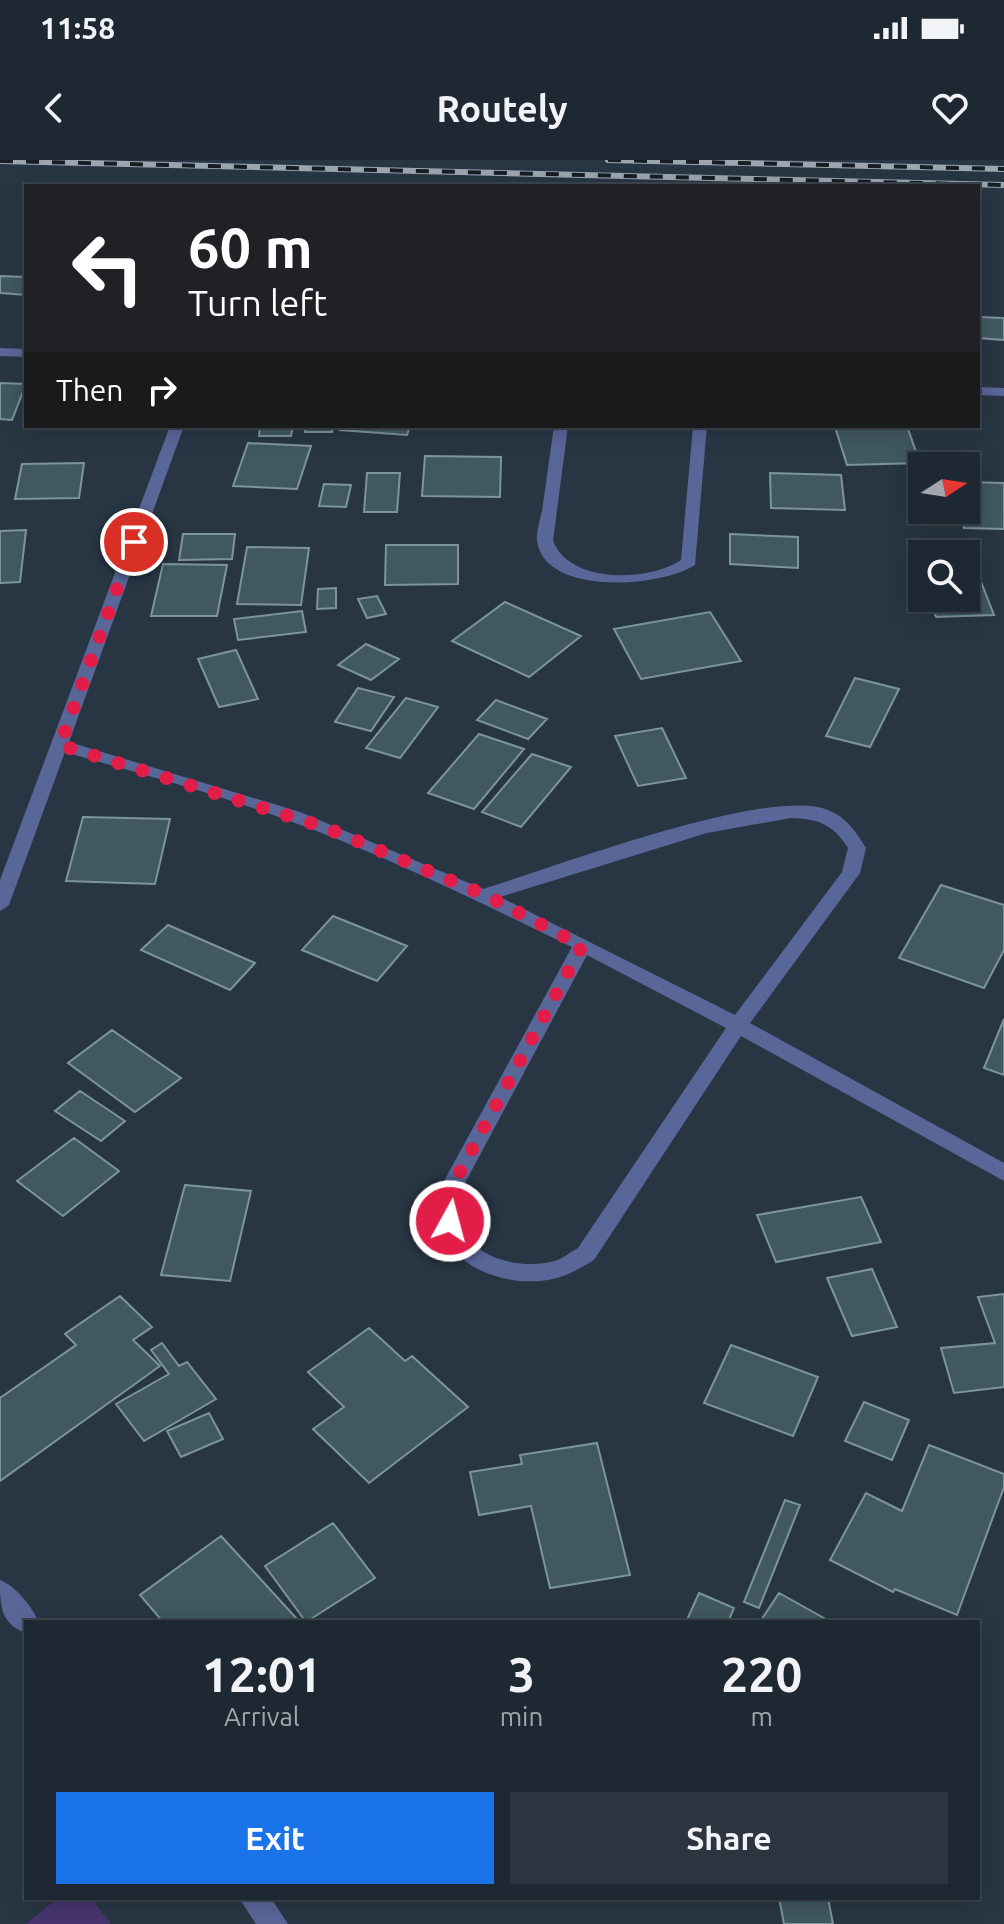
<!DOCTYPE html>
<html lang="en">
<head>
<meta charset="utf-8">
<style>
	:root { --surface:#1e2833; --page:#2b343f; --text:#f1f3f6; --muted:#a1a6ac; --line:#3c444e; --accent:#1a73e8 }
	body { margin:0; font-family:Ubuntu,sans-serif; background:var(--page); color:var(--text); height:100vh; display:flex; flex-direction:column; font-size:30px; white-space:nowrap }
	* { box-sizing:border-box; margin:0 }
	p { font-size:26px; color:var(--muted) }
	.icon { flex:none; width:44px; height:44px; fill:none; stroke:currentColor; stroke-width:2; stroke-linecap:round; stroke-linejoin:round }
	.map { position:relative; flex:1; overflow:hidden }
	.sheet { position:absolute; left:24px; top:1460px; width:956px; height:280px; display:flex; flex-direction:column; background:var(--surface); border-radius:0px; box-shadow:0 4px 20px #0003,0 0 0 2px var(--line) }
	.sheet>* { flex:none }
	.banner { position:absolute; left:24px; top:24px; width:956px; height:244px; border-radius:0px; box-shadow:0 4px 20px #0003,0 0 0 2px var(--line); background:#202124; color:#fff; overflow:hidden }
	.needle { width:52px; rotate:78deg }
	.tools { position:absolute; left:908px; top:292px; display:grid; gap:16px }
	.tools a { display:grid; place-items:center; width:72px; height:72px; border-radius:0px; background:var(--surface); box-shadow:0 4px 20px #0003,0 0 0 2px var(--line); font-size:40px }
	.pin { position:absolute; display:grid; place-items:center; width:68px; height:68px; color:#fff; margin:-34px; border:4px solid #fff; border-radius:50%; box-shadow:0 2px 8px #0007 }
	.me { position:absolute; width:88px; margin:-44px; rotate:7deg; stroke-linejoin:round; filter:drop-shadow(0 0 6px #0008) }
	.turn { display:flex; align-items:center; gap:28px; height:168px; padding:0 32px; font-size:36px }
	.turn .icon { width:104px; height:104px; stroke-width:2.5 }
	.turn b { display:block; font-size:56px; line-height:68px }
	.then { display:flex; align-items:center; height:76px; padding:0 32px; background:#0003; gap:16px; font-size:30px }
	.eta { display:flex; justify-content:space-evenly; align-items:center; height:136px; text-align:center }
	.eta b { font-size:48px; font-weight:600; line-height:56px }
	.primary-button { display:flex; gap:16px; margin-top:auto; padding:16px 32px }
	.primary-button a { flex:1; height:92px; border-radius:0px; background:var(--accent); color:#fff; font-size:32px; font-weight:600; line-height:92px; text-align:center }
	.primary-button a+a { background:var(--page); color:var(--text) }
	.status { display:flex; justify-content:space-between; align-items:center; height:56px; padding:0 40px; background:var(--surface); direction:ltr }
	.status svg { height:22px; fill:currentColor }
	header { display:flex; justify-content:space-between; align-items:center; height:104px; padding:0 32px; background:var(--surface); font-size:36px; font-weight:600 }
	.map>svg:first-child { display:block }
	.green { fill:#46356c }
	.building { fill:#415860; stroke:#7c949d; stroke-width:2 }
	.lines { fill:none; stroke-linecap:round; stroke-linejoin:round }
	.minor { fill:#596698; fill-rule:evenodd }
	.rail-casing { stroke:#9ba6b0; stroke-width:6 }
	.rail { stroke:#161d23; stroke-width:4; stroke-dasharray:13; stroke-linecap:butt }
	.route { stroke:#e11d48; stroke-width:14; stroke-dasharray:0 25.2 }
</style>
</head>
<body>
<div class="status"><b>11:58</b><svg viewBox="0 0 49 12"><path d="M0 12V9h3v3zM5 12V6h3v6zM10 12V3h3v9zM15 12V0h3v12zM26 1h20v11H26zM47 4h2v5h-2z"/></svg></div>
<header><svg class="icon" aria-label="back" viewBox="0 0 24 24"><path d="M15 5l-7 7 7 7"/></svg>Routely<svg class="icon" aria-label="heart" viewBox="0 0 24 24"><path d="M12 20l-8-8c-3-5 5-10 8-4 3-6 11-1 8 4z"/></svg></header>
<div class="map">
<svg width="1004" height="1764" viewBox="0 0 1004 1764">
	<rect width="100%" height="100%" fill="#283644"/>
	<path class="green" d="M58,1738h33l20,26h-85z"/>
	<path class="building" d="M0,116l26,1v18l-26,-2z
		M978,157l26,1v22l-26,-2z
		M0,223l26,1 -14,36 -12,-1z
		M260,266h33l-2,10h-32z
		M306,266h27l-1,6h-27z
		M341,266h69l-3,9 -67,-5z
		M907,266l13,37 -73,2 -12,-38z
		M248,283l63,3 -14,43 -64,-3z
		M425,296l76,1 -1,40 -78,-1z
		M84,303l-5,35 -64,1 7,-35z
		M367,313h33l-3,39h-33z
		M770,313l71,2 4,35 -74,-2z
		M966,322l38,1v46l-40,-1 -3,-18h5z
		M324,324l27,1 -5,22 -27,-1z
		M26,370l-6,52 -20,1v-52z
		M183,374h52l-3,25 -53,1z
		M730,374l68,3v31l-68,-4z
		M386,385h72v39l-73,1z
		M247,387l62,1 -8,57 -64,-1z
		M966,396h5l23,59 -58,2 -6,-19h36z
		M163,404l64,1 -10,51h-66z
		M336,428v20l-19,1 1,-20z
		M377,436l9,18 -19,4 -9,-19z
		M505,442l76,34 -52,41 -77,-36z
		M302,451l4,21 -68,8 -4,-21z
		M710,452l31,49 -100,18 -27,-50z
		M366,484l33,15 -28,21 -33,-15z
		M236,490l22,49 -39,8 -21,-48z
		M855,518l44,11 -29,58 -44,-11z
		M358,528l36,9 -23,34 -36,-9z
		M406,538l32,9 -38,51 -34,-10z
		M496,540l51,19 -19,20 -51,-19z
		M662,568l24,50 -48,8 -23,-50z
		M479,574l45,15 -50,60 -46,-16z
		M532,594l39,13 -50,60 -39,-15z
		M83,657l87,2 -15,65 -89,-3z
		M941,725l63,20v45l-20,38 -85,-30z
		M333,756l74,30 -30,35 -75,-31z
		M168,765l87,38 -25,27 -89,-40z
		M1004,859v56l-20,-7z
		M112,870l69,48 -46,34 -67,-49z
		M80,931l45,30 -24,20 -46,-30z
		M74,978l45,33 -56,45 -46,-35z
		M185,1025l66,6 -21,90 -69,-6z
		M861,1037l20,45 -105,20 -19,-47z
		M872,1109l25,58 -45,9 -25,-58z
		M1004,1134v93l-50,6 -13,-45 54,-5 -17,-46z
		M120,1136l32,31 -19,13 27,26 -160,115v-83l76,-53 -11,-11z
		M369,1168l36,33 7,-5 56,51 -99,76 -56,-54 31,-22 -36,-35z
		M162,1183l17,23 8,-4 29,37 -72,42 -28,-37 53,-30 -18,-24z
		M731,1185l87,32 -25,59 -89,-33z
		M864,1242l45,18 -17,40 -47,-19z
		M209,1253l14,26 -42,18 -14,-26z
		M597,1283l33,132 -80,13 -19,-82 -52,9 -9,-43 52,-8 -2,-9z
		M929,1285l75,29v13l-47,128 -62,-26 -2,3 -63,-32 36,-67 36,18z
		M785,1340l15,5 -41,103 -15,-6z
		M333,1363l42,55 -69,44 -41,-56z
		M221,1376l77,84 -135,2 -23,-27z
		M699,1433l35,15 -6,14h-42z
		M779,1433l52,29h-71z
		M779,1738h49l5,26h-49z"/>
	<g class="lines">
		<path class="minor" d="M0,188l26,1v8l-26,-1z
			M978,227l26,1v8l-26,-1z
			M170,266h14l-115,316 231,70 183,77c72,-22 272,-98 339,-81 22,6 33,22 44,40l-6,25 -110,150 254,140v18l-263,-145 -147,224c-15,9 -28,17 -46,20 -42,7 -103,-13 -109,-62 -1,-12 3,-25 5,-37l128,-234c-93,-45 -187,-92 -285,-127 -72,-27 -147,-46 -222,-68l-56,153 -9,6v-31zM791,658c27,1 42,6 57,30l-6,24 -107,143 -235,-118 207,-64zM587,795l139,73 -148,220c-9,5 -17,12 -27,14 -33,7 -85,-4 -90,-44 -2,-12 3,-25 5,-37z
			M554,266h14l-15,115c17,43 95,41 128,19l12,-134h14l-12,139c-33,22 -150,32 -158,-24 -1,-9 3,-21 5,-30 4,-28 8,-57 12,-85z
			M0,1420c16,6 32,27 39,42h-13v11c-26,-9 -26,-29 -26,-53z
			M239,1738h32l17,26h-32z"/>
		<defs>
			<path id="rail" d="M608,0l396,9
				M0,1l1004,24"/>
		</defs>
		<use href="#rail" class="rail-casing"/>
		<use href="#rail" class="rail"/>
	</g>
	<g class="lines">
		<path class="route" d="M134,382l-74,203 264,82 161,68 97,51 -127,235 -5,40"/>
	</g>
</svg>
<div class="tools">
<a><svg class="needle" viewBox="-14 -14 28 28"><path d="M0-13l5 13h-10z" fill="#e53935"/><path d="M0 13l5-13h-10z" fill="#a1a6ac"/></svg></a>
<a><svg class="icon" aria-label="search" viewBox="0 0 24 24"><circle cx="10" cy="10" r="6"/><path d="M15 15l6 6"/></svg></a>
</div>
<div class="pin" style="left:134px;top:382px;background:#d93025"><svg class="icon" aria-label="arrive" viewBox="0 0 24 24"><path d="M6 21V4h12l-3 4 3 4H6"/></svg></div>
<svg class="me" style="left:450px;top:1061px" viewBox="-20 -20 40 40"><circle r="17" fill="#e11d48" stroke="#fff" stroke-width="3"/><path d="M0-11L8 9 0 5-8 9z" fill="#fff"/></svg>
<div class="banner">
<div class="turn"><svg class="icon" aria-label="left" viewBox="0 0 24 24"><path d="M17 20v-9H6M10 6l-5 5 5 5"/></svg><div><b>60 m</b>Turn left</div></div>
<div class="then">Then<svg class="icon" aria-label="right" viewBox="0 0 24 24"><path d="M7 20v-9h11M14 6l5 5-5 5"/></svg></div>
</div>
<section class="sheet">
<div class="eta">
<div><b>12:01</b><p>Arrival</p></div>
<div><b>3</b><p>min</p></div>
<div><b>220</b><p>m</p></div>
</div>
<div class="primary-button"><a>Exit</a><a>Share</a></div>
</section>
</div>
</body>
</html>
